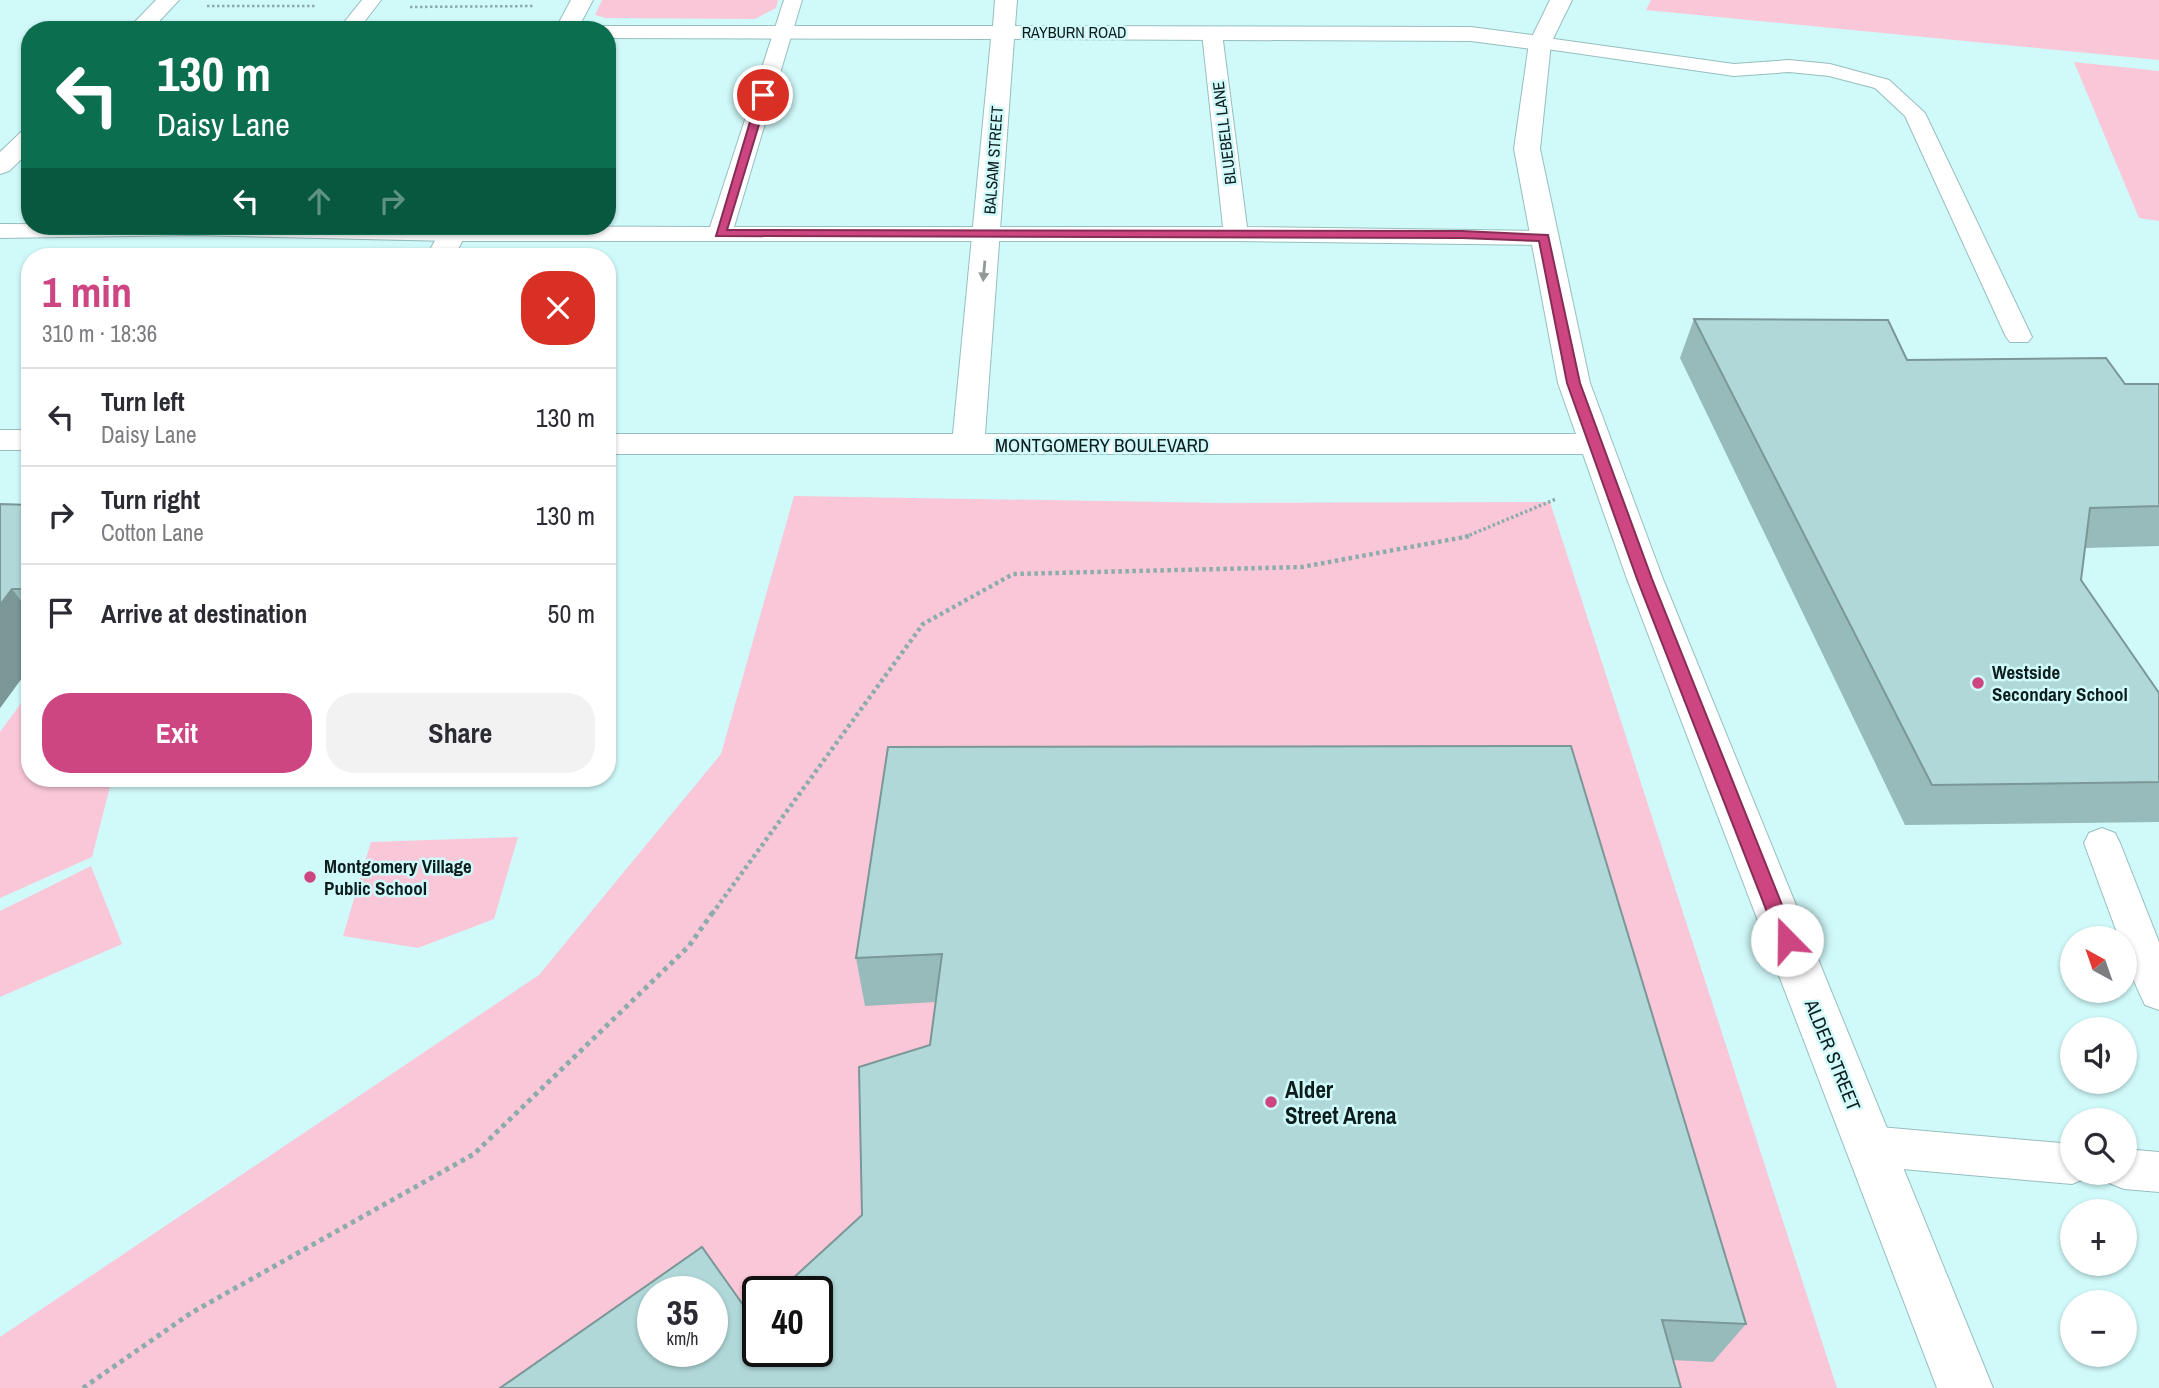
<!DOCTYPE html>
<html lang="en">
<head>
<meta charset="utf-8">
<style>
	:root { --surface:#fff; --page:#f2f2f3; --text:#2b2b33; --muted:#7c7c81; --line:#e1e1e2; --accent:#cd4581 }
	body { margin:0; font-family:"Archivo Narrow",sans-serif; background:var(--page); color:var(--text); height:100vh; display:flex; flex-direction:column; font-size:26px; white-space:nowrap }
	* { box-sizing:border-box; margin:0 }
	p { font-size:23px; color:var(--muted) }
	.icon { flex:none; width:38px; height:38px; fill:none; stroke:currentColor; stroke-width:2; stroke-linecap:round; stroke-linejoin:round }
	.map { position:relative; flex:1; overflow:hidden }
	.panel { position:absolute; left:21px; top:248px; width:595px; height:539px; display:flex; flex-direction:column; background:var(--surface); border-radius:28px; box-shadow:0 2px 5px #0004 }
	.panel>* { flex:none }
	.top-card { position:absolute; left:21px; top:21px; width:595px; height:214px; border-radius:28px; box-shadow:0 2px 5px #0004; background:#0b6e4f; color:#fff; overflow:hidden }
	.needle { width:46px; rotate:320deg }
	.fabs { position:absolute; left:2060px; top:926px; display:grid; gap:14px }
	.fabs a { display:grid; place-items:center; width:77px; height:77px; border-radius:50%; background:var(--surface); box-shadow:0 2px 5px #0004; font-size:35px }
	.speed { position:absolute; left:637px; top:1276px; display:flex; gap:14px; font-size:35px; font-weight:700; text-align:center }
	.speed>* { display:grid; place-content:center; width:91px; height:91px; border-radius:50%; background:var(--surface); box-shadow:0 2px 5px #0004; line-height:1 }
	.speed small { font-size:18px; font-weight:400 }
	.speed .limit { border:4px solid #111; border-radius:10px; background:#fff; color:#111 }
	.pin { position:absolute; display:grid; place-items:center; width:60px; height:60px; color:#fff; margin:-30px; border:4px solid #fff; border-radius:50%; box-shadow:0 2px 7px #0007 }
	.me { position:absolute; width:77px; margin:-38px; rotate:338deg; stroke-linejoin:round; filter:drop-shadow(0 0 5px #0008) }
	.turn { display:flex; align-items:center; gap:24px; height:147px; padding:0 21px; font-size:32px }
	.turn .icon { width:91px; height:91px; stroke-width:2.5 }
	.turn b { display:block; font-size:49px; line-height:60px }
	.lanes { display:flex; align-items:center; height:66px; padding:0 21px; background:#0003; justify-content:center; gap:35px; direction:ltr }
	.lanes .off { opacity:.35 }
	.round { display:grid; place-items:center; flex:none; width:74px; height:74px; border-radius:28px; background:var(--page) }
	.headline { display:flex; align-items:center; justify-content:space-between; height:119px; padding:0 21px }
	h1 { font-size:42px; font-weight:700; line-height:52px; color:var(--accent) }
	.button { display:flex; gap:14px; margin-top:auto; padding:14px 21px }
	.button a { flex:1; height:80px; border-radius:28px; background:var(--accent); color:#fff; font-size:28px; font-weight:700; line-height:80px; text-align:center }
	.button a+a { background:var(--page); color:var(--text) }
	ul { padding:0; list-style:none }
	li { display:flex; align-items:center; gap:21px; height:98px; padding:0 21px; border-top:2px solid var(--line) }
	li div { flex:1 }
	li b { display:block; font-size:26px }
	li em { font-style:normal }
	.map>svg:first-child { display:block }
	.green { fill:#fac7d8; fill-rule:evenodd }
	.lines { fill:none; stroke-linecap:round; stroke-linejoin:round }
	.service-casing { stroke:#97bebe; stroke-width:2 }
	.minor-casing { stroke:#97bebe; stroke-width:2 }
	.tertiary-casing { stroke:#97bebe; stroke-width:2 }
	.path-far3 { stroke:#8cacac; stroke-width:2.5; stroke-dasharray:2.5 2.5; stroke-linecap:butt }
	.path-far2 { stroke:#8cacac; stroke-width:3.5; stroke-dasharray:2.5 2.5; stroke-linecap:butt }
	.path-far1 { stroke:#8cacac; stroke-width:4.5; stroke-dasharray:3.5 3.5; stroke-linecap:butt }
	.path { stroke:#8cacac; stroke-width:5; stroke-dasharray:4.5 4.5; stroke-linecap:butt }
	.service { fill:#fff; fill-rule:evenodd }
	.minor { fill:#fff; fill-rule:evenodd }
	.tertiary { fill:#fff; fill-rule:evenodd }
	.wall { fill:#97baba }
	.shaded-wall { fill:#7b9797 }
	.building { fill:#b0d8d8; stroke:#7b9797; stroke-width:2; fill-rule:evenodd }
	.oneway { fill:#929999 }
	.route { fill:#cd4581; stroke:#852d54; stroke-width:2 }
	.poi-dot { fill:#cd4581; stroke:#d0f9f9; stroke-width:2.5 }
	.labels { text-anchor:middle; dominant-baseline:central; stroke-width:5; stroke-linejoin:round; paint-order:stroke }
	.far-street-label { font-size:16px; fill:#0d1c1d; stroke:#d0f9f9 }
	.street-label { font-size:19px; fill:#0d1c1d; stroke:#d0f9f9 }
	.poi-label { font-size:19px; font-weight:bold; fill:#0d1c1d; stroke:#d0f9f9; text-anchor:start }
	.near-poi-label { font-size:23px; font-weight:bold; fill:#0d1c1d; stroke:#d0f9f9; text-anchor:start }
</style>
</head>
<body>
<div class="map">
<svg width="2159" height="1388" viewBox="0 0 2159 1388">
	<rect width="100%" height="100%" fill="#d0f9f9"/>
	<path class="green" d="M602,0h176l-2,8 -21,11 -149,-1 -11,-3z
		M1651,0h508v60l-513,-50z
		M2074,62l85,9v150l-20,-3z
		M794,496l429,7 327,-1 287,886h-1837v-51l539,-362 182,-221zM653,1292h59v59h-59zM758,1292h59v59h-59z
		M30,691v88h82l-20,78 -92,41v-166z
		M518,837l-24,82 -76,29 -75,-12 28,-94z
		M91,866l31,78 -122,53v-86z"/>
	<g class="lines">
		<defs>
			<path id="service" d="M362,0h19l-23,30h-20z
				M784,0h18l-68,227h489l-21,-194 10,-6 10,6 25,194 297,4 8,2 4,5 -4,5 -8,2 -308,-4h-785l-257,-6 -194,3v-14l710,3z
				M1540,37l194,27 55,-4 41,4 59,16 36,33 107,224 -4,5h-18l-4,-5 -101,-221 -30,-28 -46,-12 -40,-4 -55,4 -201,-29 -3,-4z
				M2102,828l13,5 5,10 39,99v68l-14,-5c-10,-21 -21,-44 -21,-67h-5l-35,-95 5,-10z
				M1869,1126l203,18v28h18l-3,6 -15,6 -203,-18 -15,-6 -6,-14 6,-14z
				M2124,1149l35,3v40l-35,-3 -15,-6 -5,-11h20z"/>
			<path id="minor" d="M156,0h23l-28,30h-24z
				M571,0h22l-16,30h-22z
				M995,0h22l-2,26 456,1 69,9 11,7 -11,7 -69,-9 -457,-2 -29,395h611l11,3 5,7 -5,7 -11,3h-989v-20h346l38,-395 -384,-1v-8h-10l2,-4h394z
				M30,130v21l-21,20 -9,3v-22l21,-20z
				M443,226h27l-16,31h-28z
				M0,430h30v20h-30z"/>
			<path id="tertiary" d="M1550,0h22l-21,43 -11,106 50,234 73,196 330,809h-56l-310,-809 -69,-196 -44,-234 15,-106z"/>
		</defs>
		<use href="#service" class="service-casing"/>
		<use href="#minor" class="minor-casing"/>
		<use href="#tertiary" class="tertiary-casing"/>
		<path class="path-far3" d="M207,6h110
			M410,7l124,-1"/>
		<path class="path-far2" d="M1465,537l91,-38"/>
		<path class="path-far1" d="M712,914l211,-290 90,-50 289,-7 168,-31"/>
		<path class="path" d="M83,1388l108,-75 283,-159 215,-208 24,-34"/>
		<use href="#service" class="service"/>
		<use href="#minor" class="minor"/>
		<use href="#tertiary" class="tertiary"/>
	</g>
	<path class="wall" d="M1694,319l213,41 218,24h34v162l-74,2 -4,32 78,113v129l-254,3 -225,-467z
		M0,504l30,1v162l-30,41z
		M888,747l858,577 -33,38 -962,-46 111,-101 68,-170 6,-43 -71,4 -9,-48z"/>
	<path class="shaded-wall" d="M12,589l18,24v54l-30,41v-103z"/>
	<path class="building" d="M1694,319l194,1 19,40 199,-2 19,26h34v122l-69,2 -9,72 78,113v89l-227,3z
		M0,504l30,1v84h-18l-12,16z
		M1571,746l175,578 -84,-4 19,68h-1181l202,-141 49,69 7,-6v41h59v-59h-39l84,-77 -3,-148 71,-22 12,-91 -86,4 32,-211zM653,1292h59v59h-59z"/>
	<defs><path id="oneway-solid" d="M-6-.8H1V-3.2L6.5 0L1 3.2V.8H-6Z" transform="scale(1.75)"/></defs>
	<use class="oneway" href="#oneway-solid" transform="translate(984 271) rotate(95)"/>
	<path class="route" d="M763,92l5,3 -41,135 735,1 86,4 32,148 72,196 144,361 -2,5h-13l-3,-5 -141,-361 -70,-196 -28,-142 -77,-3 -746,-2 42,-141z"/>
	<g class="poi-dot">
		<circle cx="1978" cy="683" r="7"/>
		<circle cx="310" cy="877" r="7"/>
		<circle cx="1271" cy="1102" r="7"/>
	</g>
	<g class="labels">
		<g class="far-street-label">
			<text x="1074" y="32">RAYBURN ROAD</text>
			<text transform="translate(1224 133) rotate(-97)">BLUEBELL LANE</text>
			<text transform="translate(993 160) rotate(-86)">BALSAM STREET</text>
		</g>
		<g class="street-label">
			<text x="1102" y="445">MONTGOMERY BOULEVARD</text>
			<text transform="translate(1833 1055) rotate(68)">ALDER STREET</text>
		</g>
		<g class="poi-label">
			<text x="1992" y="672">Westside<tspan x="1992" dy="22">Secondary School</tspan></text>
			<text x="324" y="866">Montgomery Village<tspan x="324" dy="22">Public School</tspan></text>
		</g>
		<g class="near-poi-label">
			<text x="1285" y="1089">Alder<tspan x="1285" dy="26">Street Arena</tspan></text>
		</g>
	</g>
</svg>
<div class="fabs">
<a><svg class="needle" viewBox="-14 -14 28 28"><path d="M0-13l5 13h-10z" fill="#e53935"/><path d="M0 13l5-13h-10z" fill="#7c7c81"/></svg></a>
<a><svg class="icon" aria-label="sound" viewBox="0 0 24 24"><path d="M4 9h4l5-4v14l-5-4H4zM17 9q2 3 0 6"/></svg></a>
<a><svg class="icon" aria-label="search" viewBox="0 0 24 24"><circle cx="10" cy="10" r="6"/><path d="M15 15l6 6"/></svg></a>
<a>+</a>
<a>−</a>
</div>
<div class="speed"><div>35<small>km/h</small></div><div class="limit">40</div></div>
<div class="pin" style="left:763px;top:95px;background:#d93025"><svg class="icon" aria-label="arrive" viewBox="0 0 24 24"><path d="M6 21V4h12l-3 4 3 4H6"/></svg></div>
<svg class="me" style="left:1787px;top:940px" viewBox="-20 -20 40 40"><circle r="19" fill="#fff"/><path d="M0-13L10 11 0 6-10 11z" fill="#cd4581"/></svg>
<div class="top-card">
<div class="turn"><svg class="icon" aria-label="left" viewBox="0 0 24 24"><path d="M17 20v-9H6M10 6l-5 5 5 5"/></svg><div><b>130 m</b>Daisy Lane</div></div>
<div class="lanes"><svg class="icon" aria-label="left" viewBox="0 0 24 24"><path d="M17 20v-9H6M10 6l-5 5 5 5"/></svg><svg class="icon off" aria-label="ahead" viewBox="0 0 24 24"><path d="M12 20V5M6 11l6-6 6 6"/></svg><svg class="icon off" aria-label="right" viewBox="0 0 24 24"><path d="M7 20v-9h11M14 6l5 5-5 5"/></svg></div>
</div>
<section class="panel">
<div class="headline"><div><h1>1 min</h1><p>310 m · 18:36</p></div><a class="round" style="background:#d93025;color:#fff"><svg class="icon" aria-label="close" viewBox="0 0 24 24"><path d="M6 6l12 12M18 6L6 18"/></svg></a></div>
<ul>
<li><svg class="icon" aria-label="left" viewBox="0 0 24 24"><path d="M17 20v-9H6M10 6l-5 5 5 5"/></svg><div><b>Turn left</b><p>Daisy Lane</p></div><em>130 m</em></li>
<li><svg class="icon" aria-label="right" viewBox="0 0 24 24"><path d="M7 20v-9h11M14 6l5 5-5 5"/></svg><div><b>Turn right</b><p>Cotton Lane</p></div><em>130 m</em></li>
<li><svg class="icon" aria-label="arrive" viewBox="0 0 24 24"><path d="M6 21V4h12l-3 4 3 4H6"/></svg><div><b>Arrive at destination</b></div><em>50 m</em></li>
</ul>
<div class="button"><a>Exit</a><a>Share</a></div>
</section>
</div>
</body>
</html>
